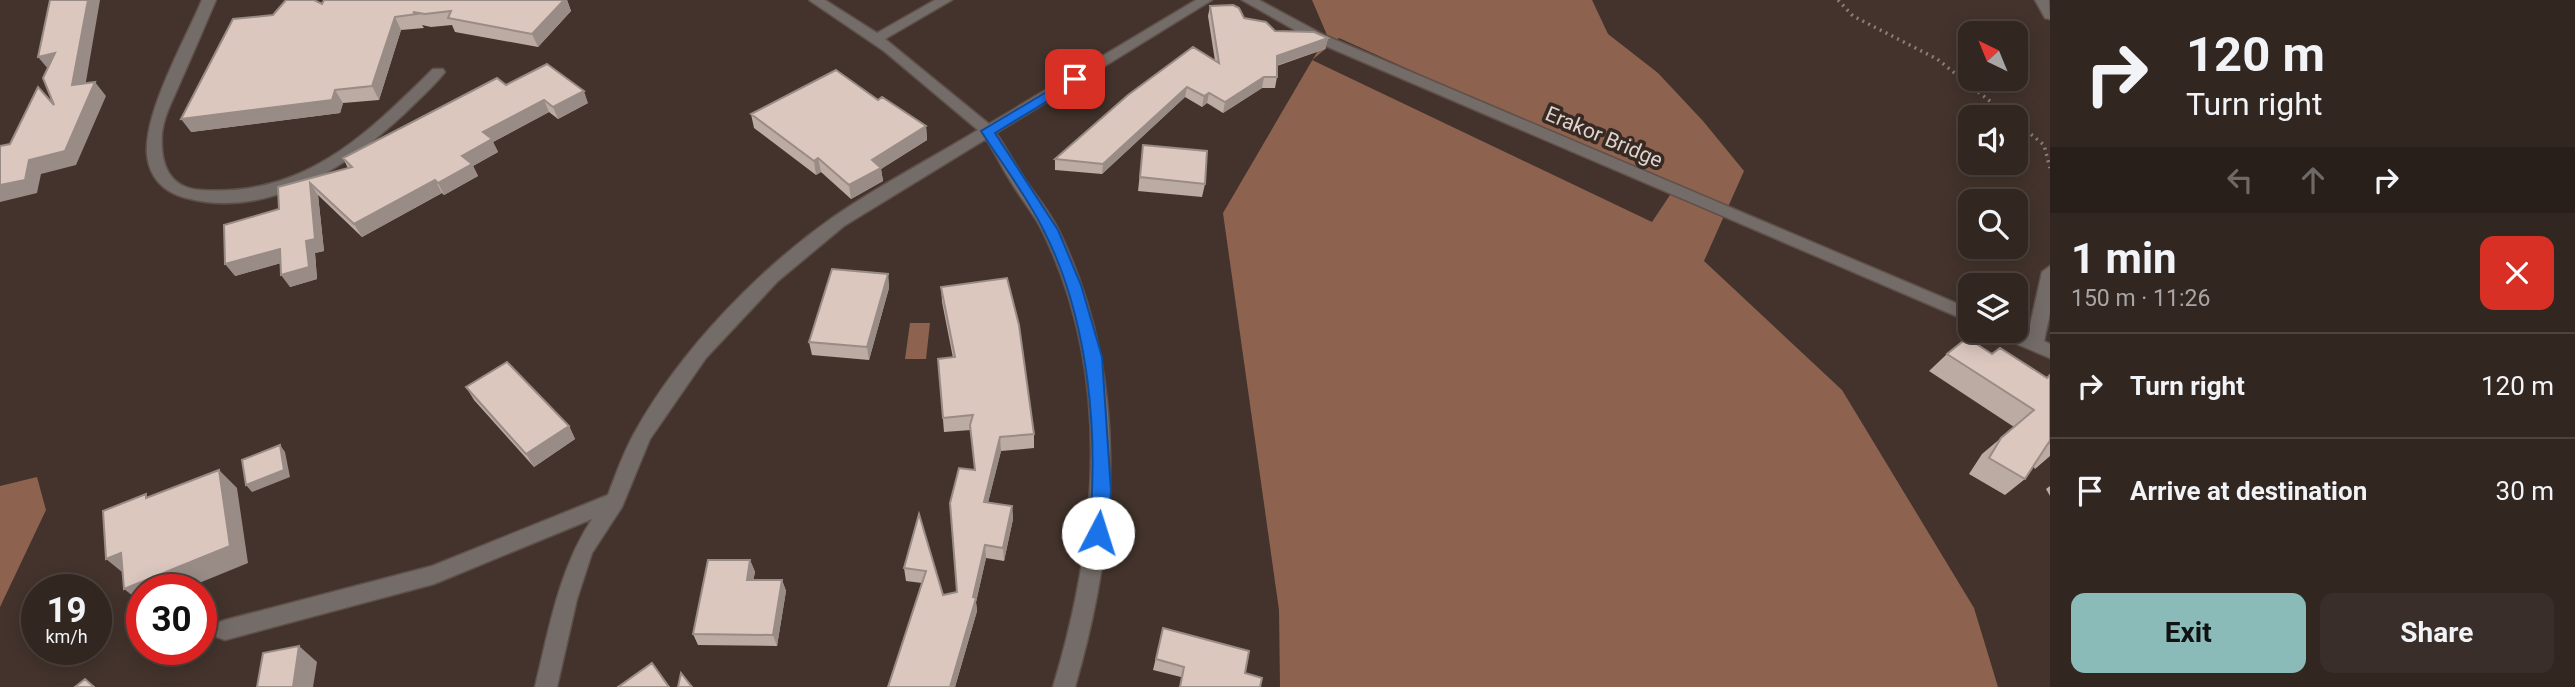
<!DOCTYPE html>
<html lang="en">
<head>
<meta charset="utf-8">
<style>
	:root { --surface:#322621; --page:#3a2e2a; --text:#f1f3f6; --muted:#a8a5a5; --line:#4d433f; --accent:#8bbbb9 }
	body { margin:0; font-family:Roboto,sans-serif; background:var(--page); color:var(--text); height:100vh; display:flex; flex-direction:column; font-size:26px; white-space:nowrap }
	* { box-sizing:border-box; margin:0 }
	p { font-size:23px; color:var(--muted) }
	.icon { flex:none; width:38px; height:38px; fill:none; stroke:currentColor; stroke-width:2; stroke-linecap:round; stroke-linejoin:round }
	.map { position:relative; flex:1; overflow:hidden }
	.details { display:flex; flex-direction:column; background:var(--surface); width:525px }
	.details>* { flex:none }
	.guide { background:#322621; color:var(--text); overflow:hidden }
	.needle { width:46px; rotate:317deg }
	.fabs { position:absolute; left:1958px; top:21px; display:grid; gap:14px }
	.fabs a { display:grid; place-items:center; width:70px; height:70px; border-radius:14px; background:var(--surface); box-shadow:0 4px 18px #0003,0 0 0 2px var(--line); font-size:35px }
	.speed { position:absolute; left:21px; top:574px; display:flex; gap:14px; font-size:35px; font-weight:700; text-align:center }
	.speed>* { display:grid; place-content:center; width:91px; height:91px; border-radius:50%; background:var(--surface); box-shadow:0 4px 18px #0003,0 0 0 2px var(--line); line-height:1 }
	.speed small { font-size:18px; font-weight:400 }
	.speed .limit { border:10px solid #d22; background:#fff; color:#111 }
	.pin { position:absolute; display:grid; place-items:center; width:60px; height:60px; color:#fff; margin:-30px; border-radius:14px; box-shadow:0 4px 10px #0006 }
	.me { position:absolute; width:77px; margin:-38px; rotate:5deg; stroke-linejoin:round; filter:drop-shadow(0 0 5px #0008) }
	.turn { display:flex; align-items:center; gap:24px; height:147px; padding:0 21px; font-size:32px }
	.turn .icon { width:91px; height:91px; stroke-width:2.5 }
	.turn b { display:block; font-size:49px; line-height:60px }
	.lanes { display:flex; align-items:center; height:66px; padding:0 21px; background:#0003; justify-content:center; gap:35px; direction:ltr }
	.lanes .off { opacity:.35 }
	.round { display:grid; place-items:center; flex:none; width:74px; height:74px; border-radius:14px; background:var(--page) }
	.headline { display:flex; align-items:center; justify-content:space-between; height:119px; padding:0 21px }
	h1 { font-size:42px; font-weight:700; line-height:52px }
	.action { display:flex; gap:14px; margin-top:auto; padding:14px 21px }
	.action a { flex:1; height:80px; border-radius:14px; background:var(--accent); color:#111; font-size:28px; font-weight:700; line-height:80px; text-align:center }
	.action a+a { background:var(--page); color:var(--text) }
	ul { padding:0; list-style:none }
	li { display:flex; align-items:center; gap:21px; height:105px; padding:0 21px; border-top:2px solid var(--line) }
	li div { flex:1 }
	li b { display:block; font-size:26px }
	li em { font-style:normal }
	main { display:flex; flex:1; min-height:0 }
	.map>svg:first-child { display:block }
	.water { fill:#8d6350 }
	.pier { fill:#43332c }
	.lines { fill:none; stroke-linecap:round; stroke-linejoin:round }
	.minor-casing { stroke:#5f5049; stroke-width:3 }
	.path { stroke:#8b7e78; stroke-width:3.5; stroke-dasharray:2 4.5; stroke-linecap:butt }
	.minor { fill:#746c68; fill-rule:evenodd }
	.wall { fill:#bcaba3 }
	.shaded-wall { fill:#998b85 }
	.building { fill:#dbc7be; stroke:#998b85; stroke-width:2 }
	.route { fill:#1a73e8; stroke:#114b97; stroke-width:2 }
	.labels { text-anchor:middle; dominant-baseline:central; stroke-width:7; stroke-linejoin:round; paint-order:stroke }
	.street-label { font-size:21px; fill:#ded4cf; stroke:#382922 }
</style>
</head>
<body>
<main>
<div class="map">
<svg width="2050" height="687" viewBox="0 0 2050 687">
	<rect width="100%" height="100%" fill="#43332c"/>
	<path class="water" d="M1312,0h280l16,34 50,39 45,48 41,50 -40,90 138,129 132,218 24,79h-718l-1,-77 -56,-397 104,-178z
		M910,323h20l-4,36h-21z
		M37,477l9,33 -46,97v-121z"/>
	<path class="pier" d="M1339,38l335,151 -22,33 -340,-162z"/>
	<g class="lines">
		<defs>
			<path id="minor" d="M202,0h14c-12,28 -24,56 -36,83 -7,17 -16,32 -18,50 -2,30 6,55 39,57 103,7 164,-54 232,-121h10l2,3c-12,15 -27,28 -41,42 -57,53 -136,106 -218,84 -23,-6 -37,-21 -39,-44 -3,-42 38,-114 55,-154z
				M809,0h16l52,33 58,-33h17l-67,39 104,85 207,-124h16l-216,133c10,14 18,30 28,45 12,18 26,34 35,53 71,147 60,304 16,456h-22c45,-149 60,-313 -11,-457 -8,-16 -20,-30 -29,-45 -10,-15 -17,-31 -27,-46l-142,87 -66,55 -72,77 -56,81 -28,68 -30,46 -15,46 -20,88h-22c14,-58 24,-118 57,-168l-158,65 -209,56 -8,-3 -3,-7 3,-7 8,-3 207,-54 176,-71c8,-21 16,-44 27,-63 45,-81 122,-161 197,-214 46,-32 98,-59 146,-88l-94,-79z
				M1242,0h17l65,35 646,274v13l-656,-281z
				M2035,0h14l1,19 -5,-1z
				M2050,266v47l-6,28 6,3v14l-52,-22 -3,-5 21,-2 12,5 14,-62z"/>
		</defs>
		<use href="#minor" class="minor-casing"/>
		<path class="path" d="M1838,0l15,16 84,43 73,58
			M2016,122l28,23 6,23"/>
		<use href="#minor" class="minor"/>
	</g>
	<path class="wall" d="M324,0h243l4,11 -33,36 -83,-15 -3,-7 -21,2 -9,-2 2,3 -23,2 -22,70 -36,3 -3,10 -149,19 82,-117 49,-11z
		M1210,6l65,25 53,7 -3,11 -48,17v11l-2,11h-13l-39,25 -16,-10 -5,4 -17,-10 -83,77 -47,-4v-11l160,-98 -7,-45z
		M506,85l82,18 -30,16 -9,-7 -56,30 5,10 -25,14 5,10 -34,19 -2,-2 -80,44 -44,-42 6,56 -9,2 2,26 -27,8 -9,-24 -46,13 44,-67 -1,-22 70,-19 -5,-10z
		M878,100l48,26 1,14 -46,29 2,12 -32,18 -30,-27 -5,3 -62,-47 -3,-14z
		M1143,145l62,39 -3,13 -64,-6z
		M888,274l1,14 -20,72 -57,-5 -3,-13z
		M941,287l93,147v14l-33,3 -13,51 24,4 1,13 -9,42 -18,-3 -10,44 1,9 -22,76 -33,-104 -16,-2 -2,-13 15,-54 24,81 14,-3 18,-122 -4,-40 -27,2 -6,-73 15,-1 -11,-56z
		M1947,354h45l55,24 3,-3v81l-15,13 -2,-3 -8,13 -20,16 -36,-21 13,-20 32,-27 -85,-56z
		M466,387l103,39 6,13 -41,28 -60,-67z
		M2050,486v10l-4,-7z
		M750,560l5,12 -2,8h29l4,11 -9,55 -79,-1 -5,-11z
		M1163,628l86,23 -68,26 -28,-7z"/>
	<path class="shaded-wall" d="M88,0h12l-17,99 -11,-14z
		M564,0h3l4,11 -33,36 -6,-13z
		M395,17l6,13 -22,70 -7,-14z
		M1328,38l-3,11 -50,17 2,-10z
		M55,53l-6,17 -11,-13z
		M1264,77l-2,11 -39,25 2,-11z
		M95,82l11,14 -30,69 -35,9 -4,19 -37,9v-17z
		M1187,87l-2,10 -83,77 1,-10z
		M335,90l8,13 -3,10 -149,19 -10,-13z
		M584,91l4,12 -30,16 -5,-12z
		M1209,93l-2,10 -5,4 2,-11z
		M544,100l5,12 -56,30 5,10 -25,14 5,10 -34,19 -6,-12 45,-51z
		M926,126l1,14 -46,29 2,12 -32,18 -2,-14 23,-25z
		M818,158l3,14 -5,3 -2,-14z
		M435,180l7,13 -80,44 -8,-13z
		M310,183l8,12 6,56 -9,2 2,26 -27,8 -9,-12 25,-34z
		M280,249l8,12 -53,15 -10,-12z
		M888,274l1,14 -20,72 -2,-13z
		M569,426l6,13 -41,28 -8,-13z
		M1000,437l1,14 -16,64 -1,-13z
		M280,445l5,7 5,25 -38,15 -6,-7z
		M219,470l18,18 11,75 -66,27h-40v13l-18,-14z
		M1012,506l1,13 -9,42 -1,-13z
		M985,545l1,13 -10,44 1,9 -22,76h-5z
		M121,553l6,23 -21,-17z
		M750,560l5,12 -4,20 -4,-12z
		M782,580l4,11 -9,55 -4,-11z
		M299,646l18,16 -4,25h-20z"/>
	<path class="building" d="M50,0h38l-16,85 23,-3 -30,69 -36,9 -4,20 -25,5v-39l10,-2 28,-57 16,18 -11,-27 12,-25 -17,4z
		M286,0h28l8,4 2,-4h240l-32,34 -84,-16 3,-7 -26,3 -12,-2 4,2 -22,3 -23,69 -37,4 -3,10 -151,19 52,-100 40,-4z
		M1233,5l6,3 5,10 22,4 9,9 39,1 14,6 -51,18v21h-13l-39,25 -16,-9 -5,3 -17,-9 -84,77 -48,-5 73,-64 65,-48 26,16 -9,-57z
		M547,64l37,27 -31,16 -9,-7 -61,32 9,7 -30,17 10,8 -34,19 -3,-3 -81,44 -44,-41 5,56 -9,2 3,26 -28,8 -1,-26 -55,15 -1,-39 55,-16 -1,-22 74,-20 -9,-9 154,-80 9,7z
		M836,70l42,30 4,-3 44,29 -54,34 9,8 -32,17 -31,-27 -4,3 -63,-47z
		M1143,145l64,6 -2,33 -65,-7z
		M832,269l56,5 -21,73 -58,-5z
		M1007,278l12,47 15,109 -34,3 -16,65 28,4 -9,42 -18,-3 -12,52 3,1 -26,89h-62l38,-116 -22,-3 15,-54 24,81 14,-3 -7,-89 9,-35 16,2 -5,-45 3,-10 -30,3 -5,-59 17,-2 -14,-70z
		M1967,338l25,16 8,-6 47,30 3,-3v68l-1,-1 -24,37 -36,-21 12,-20 33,-28 -87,-56z
		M507,362l62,64 -43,28 -60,-67z
		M280,445l4,25 -38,15 -4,-25z
		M219,470l11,76 -106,43 -3,-36 -15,6 -3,-48 43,-17v4z
		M708,560h42l-3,20h35l-9,55 -80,-1z
		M1163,628l86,23 -4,22 17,5 -2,9h-80l4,-20 -28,-8z
		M299,646l-6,41h-36l6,-34z
		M652,663l17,24h-51z
		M681,673l11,14h-14z
		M85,679l9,8h-19z"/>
	<path class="route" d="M1075,75l4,1v6l-84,51 63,97 23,55 21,72 9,134 -4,42 -2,6 -7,2 -6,-2 -3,-6c10,-99 0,-213 -45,-302 -17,-35 -42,-67 -63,-100z"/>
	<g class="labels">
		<g class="street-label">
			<text transform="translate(1604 137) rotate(23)">Erakor Bridge</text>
		</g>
	</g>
</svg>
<div class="fabs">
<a><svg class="needle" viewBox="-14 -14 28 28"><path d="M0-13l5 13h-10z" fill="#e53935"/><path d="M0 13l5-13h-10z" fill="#a8a5a5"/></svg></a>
<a><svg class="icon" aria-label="sound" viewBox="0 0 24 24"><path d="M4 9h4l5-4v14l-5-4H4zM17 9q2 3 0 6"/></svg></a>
<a><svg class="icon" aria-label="search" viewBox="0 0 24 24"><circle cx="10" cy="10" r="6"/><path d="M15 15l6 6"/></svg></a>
<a><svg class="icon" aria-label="layers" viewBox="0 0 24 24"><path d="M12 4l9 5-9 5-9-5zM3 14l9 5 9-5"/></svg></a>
</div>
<div class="speed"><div>19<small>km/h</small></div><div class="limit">30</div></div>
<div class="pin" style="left:1075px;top:79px;background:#d93025"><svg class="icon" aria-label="arrive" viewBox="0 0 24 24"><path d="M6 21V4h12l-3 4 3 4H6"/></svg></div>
<svg class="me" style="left:1098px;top:533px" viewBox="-20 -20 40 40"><circle r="19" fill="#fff"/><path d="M0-13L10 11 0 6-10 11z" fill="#1a73e8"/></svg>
</div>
<section class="details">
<div class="guide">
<div class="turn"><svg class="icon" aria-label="right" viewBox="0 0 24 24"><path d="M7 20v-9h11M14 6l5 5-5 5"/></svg><div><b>120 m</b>Turn right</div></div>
<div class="lanes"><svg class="icon off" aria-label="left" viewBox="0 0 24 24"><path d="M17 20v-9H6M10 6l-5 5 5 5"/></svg><svg class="icon off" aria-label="ahead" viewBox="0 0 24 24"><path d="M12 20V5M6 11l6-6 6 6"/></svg><svg class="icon" aria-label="right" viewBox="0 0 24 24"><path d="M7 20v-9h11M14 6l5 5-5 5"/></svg></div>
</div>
<div class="headline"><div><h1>1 min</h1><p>150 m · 11:26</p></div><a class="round" style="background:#d93025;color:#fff"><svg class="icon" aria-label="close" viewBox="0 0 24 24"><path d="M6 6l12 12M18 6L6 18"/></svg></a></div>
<ul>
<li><svg class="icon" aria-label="right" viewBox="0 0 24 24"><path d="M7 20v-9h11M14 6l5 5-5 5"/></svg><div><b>Turn right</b></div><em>120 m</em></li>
<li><svg class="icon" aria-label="arrive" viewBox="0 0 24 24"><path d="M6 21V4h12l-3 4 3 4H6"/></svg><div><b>Arrive at destination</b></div><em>30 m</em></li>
</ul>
<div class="action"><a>Exit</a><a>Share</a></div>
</section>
</main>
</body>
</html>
